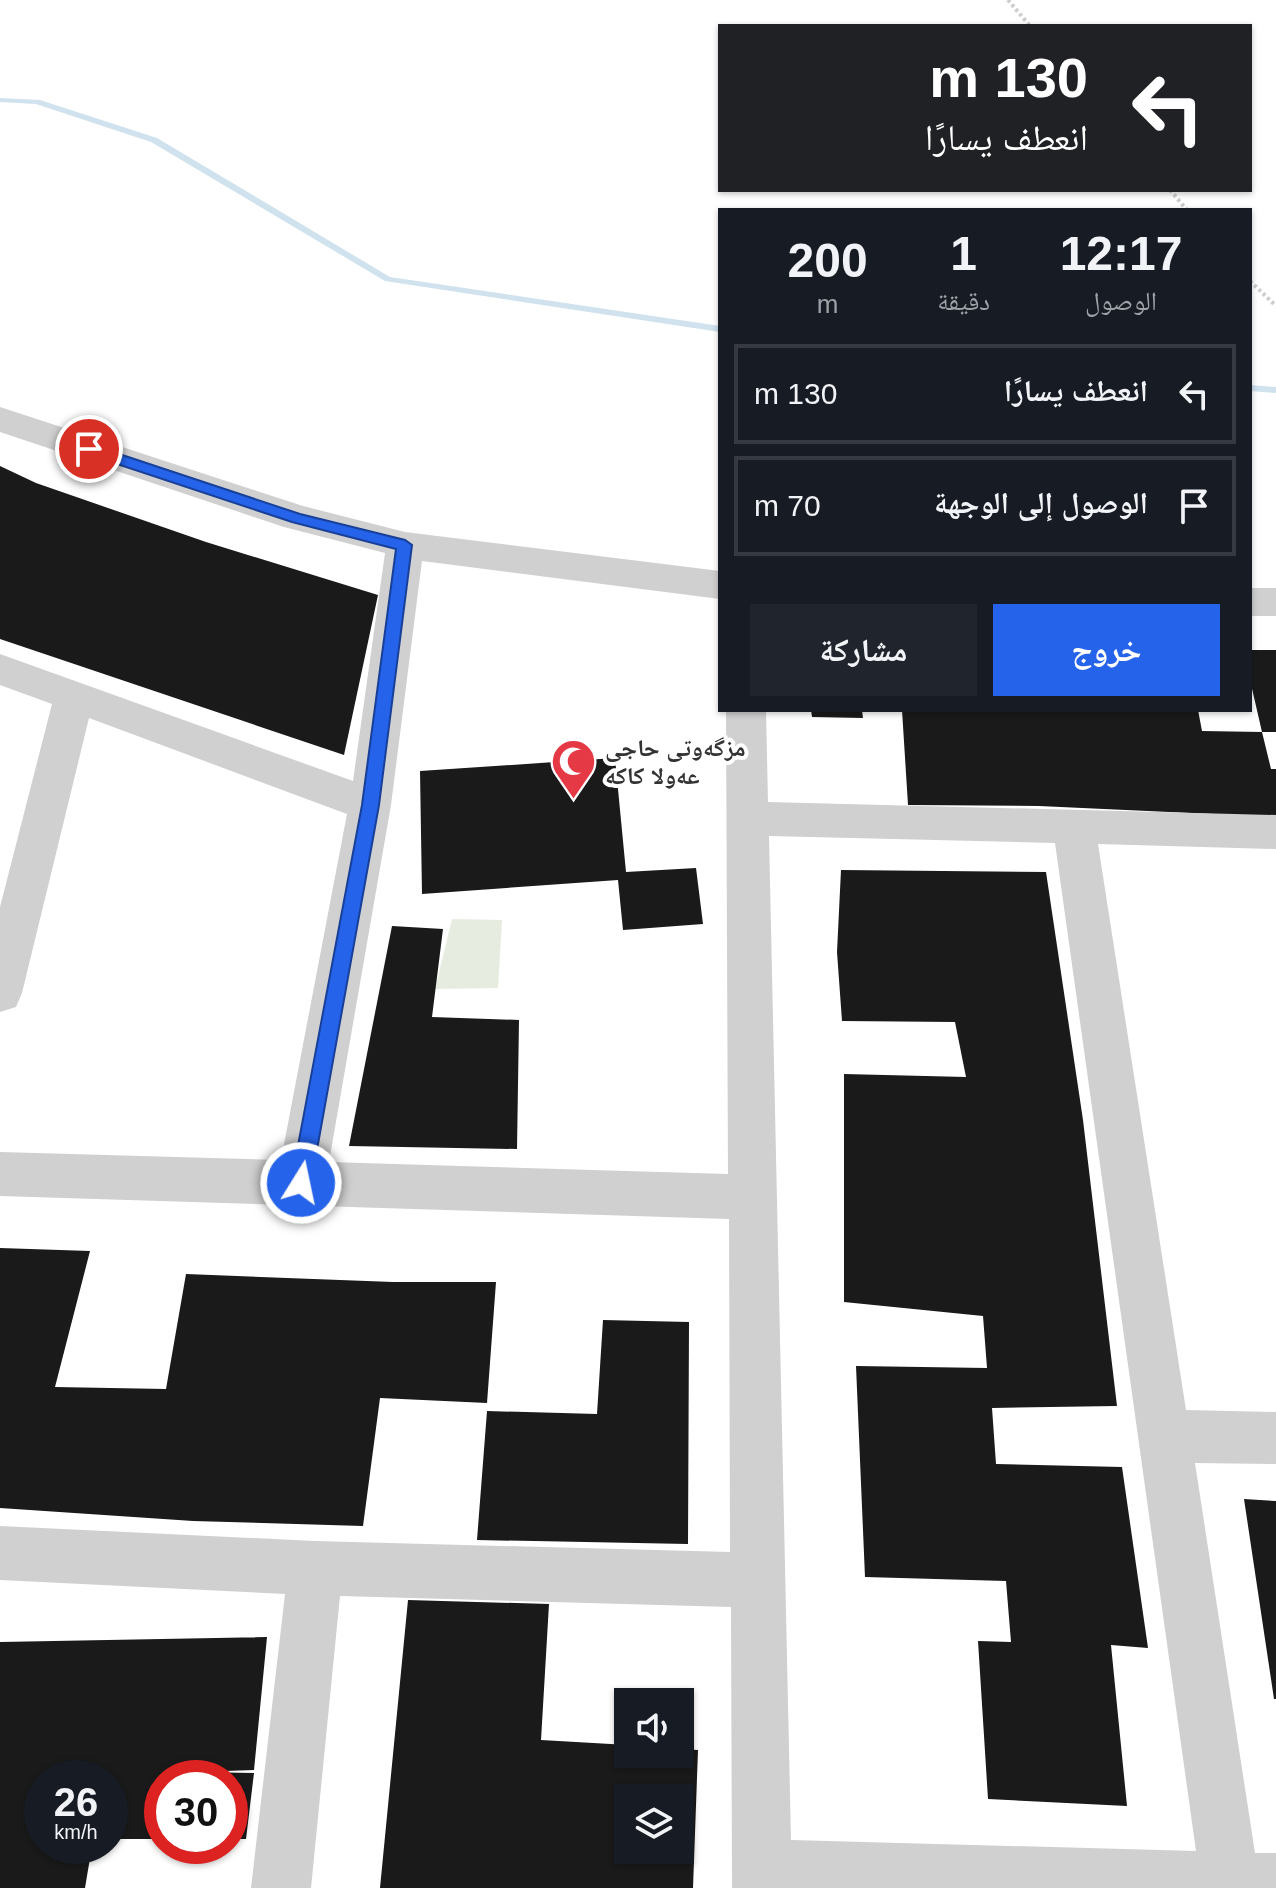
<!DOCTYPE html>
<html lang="ar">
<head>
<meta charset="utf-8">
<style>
	:root { --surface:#171b24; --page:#20242c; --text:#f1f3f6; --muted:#9ea1a6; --line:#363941; --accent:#2563eb }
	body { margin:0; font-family:Helvetica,"Noto Naskh Arabic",sans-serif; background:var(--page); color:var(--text); direction:rtl; height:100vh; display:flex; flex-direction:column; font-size:30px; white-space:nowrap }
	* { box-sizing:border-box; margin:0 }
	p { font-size:26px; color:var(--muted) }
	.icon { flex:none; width:44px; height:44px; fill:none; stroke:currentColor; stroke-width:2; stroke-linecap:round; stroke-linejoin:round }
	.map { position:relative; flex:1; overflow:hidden; direction:ltr }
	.details { position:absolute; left:718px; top:208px; width:534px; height:504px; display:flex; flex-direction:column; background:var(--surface); border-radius:0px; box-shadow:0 2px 6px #0004; direction:rtl }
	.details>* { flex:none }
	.banner { position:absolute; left:718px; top:24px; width:534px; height:168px; border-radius:0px; box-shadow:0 2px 6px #0004; direction:rtl; background:#202124; color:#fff; overflow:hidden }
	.controls { position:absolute; left:614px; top:1688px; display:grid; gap:16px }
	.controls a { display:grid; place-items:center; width:80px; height:80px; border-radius:0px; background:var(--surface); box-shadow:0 2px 6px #0004; font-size:40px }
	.speed { position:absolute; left:24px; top:1760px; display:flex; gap:16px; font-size:40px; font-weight:700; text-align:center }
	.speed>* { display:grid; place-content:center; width:104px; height:104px; border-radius:50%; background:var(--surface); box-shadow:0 2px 6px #0004; line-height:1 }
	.speed small { font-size:20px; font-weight:400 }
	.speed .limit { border:12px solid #d22; background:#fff; color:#111 }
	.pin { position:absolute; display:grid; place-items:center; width:68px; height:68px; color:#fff; margin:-34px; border:4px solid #fff; border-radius:50%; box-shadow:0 2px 8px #0007 }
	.me { position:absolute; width:88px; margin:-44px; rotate:10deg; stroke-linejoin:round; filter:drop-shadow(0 0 6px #0008) }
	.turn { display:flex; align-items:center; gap:28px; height:168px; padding:0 32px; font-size:36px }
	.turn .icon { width:104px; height:104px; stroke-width:2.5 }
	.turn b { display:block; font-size:56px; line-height:68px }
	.eta { display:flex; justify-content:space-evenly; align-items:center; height:136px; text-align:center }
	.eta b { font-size:48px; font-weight:700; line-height:56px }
	.button { display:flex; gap:16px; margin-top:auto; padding:16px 32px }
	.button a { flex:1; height:92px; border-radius:0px; background:var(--accent); color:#fff; font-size:32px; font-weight:700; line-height:92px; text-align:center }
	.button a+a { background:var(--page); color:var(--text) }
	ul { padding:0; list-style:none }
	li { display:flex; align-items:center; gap:24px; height:100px; margin:0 16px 12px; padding:0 16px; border:4px solid var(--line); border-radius:0px }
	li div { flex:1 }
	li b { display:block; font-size:30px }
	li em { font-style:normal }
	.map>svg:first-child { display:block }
	.green { fill:#e6ecdf }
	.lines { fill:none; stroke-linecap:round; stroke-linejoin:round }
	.stream { fill:#cfe2ee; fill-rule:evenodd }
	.building { fill:#1a1a1a; fill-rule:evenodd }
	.path { stroke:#cdcdcd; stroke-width:4; stroke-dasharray:3 3; stroke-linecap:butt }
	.minor { fill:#d0d0d0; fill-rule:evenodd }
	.route { fill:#2563eb; stroke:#184099; stroke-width:2 }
	.labels { text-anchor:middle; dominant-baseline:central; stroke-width:8; stroke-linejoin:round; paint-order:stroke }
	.poi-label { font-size:24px; font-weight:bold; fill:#333; stroke:#fff; text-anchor:start }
</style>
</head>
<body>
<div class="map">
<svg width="1276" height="1888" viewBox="0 0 1276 1888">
	<rect width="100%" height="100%" fill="#fff"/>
	<path class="green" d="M452,919l50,1 -4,68 -63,1z"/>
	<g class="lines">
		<path class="stream" d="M0,98l40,2 117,38 233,139 330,49v6l-335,-51 -234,-139 -115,-38 -36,-2z
			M1250,385l26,2v6l-26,-2z"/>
	</g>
	<path class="building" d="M0,466l36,17 170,59 172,53 -34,160 -344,-116z
		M1250,650h26v82h-14l9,37h5v48l-237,-11 -131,-1 -6,-95h296l4,21 60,1 -12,-52z
		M811,710h51l1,8 -51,-1z
		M615,758l11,114 70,-4 7,56 -80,6 -5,-50 -196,14 -2,-123z
		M841,870l205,2 37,248 34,286 -125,2 4,56 126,3 26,181 -37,-3 16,161 -139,-7 -10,-158 33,1 -5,-61 -141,-4 -9,-211 131,2 -4,-52 -139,-14v-228l122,3 -11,-55 -113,-1 -5,-69z
		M392,926l51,3 -11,88 87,3 -2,129 -168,-3z
		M0,1248l90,3 -35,136 111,2 20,-115 207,8h103l-9,121 -107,-5 -17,128 -170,-5 -193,-13z
		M603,1320l86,2 -1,222 -211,-4 10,-129 110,3z
		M1244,1499l32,2v198h-2z
		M408,1600l141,4 -8,136 87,5v9h52v-5l18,1 -5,138h-313zM628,1798h52v52h-52z
		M267,1637l-13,133 -57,2 57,1 -8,66h-16v-61h-68v61h-52v-61h-68v68h50l-7,42h-85v-246z"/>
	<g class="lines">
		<path class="path" d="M1008,0l22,26
			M1170,190l17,20
			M1250,281l26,25"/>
		<path class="minor" d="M0,407l303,99 102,26 315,39v28l-298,-38 -31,244 -62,357 399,12 -2,-464h40l2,92 508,13v34l-178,-5 88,566 90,2v52l-81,-1 60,390h21v35h-544l-1,-281 -391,-11 -29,292h-60l34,-294 -285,-14v-54l315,15 415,11 -1,-333 -729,-23v-44l281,8 66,-346 -258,-96 -67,275 -6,14 -16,5v-105l52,-203 -52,-19v-31l353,127 32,-228 -101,-26 -284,-95zM769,836l286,7 141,1008 -405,-11z
			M1250,588h26v28h-26z"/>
	</g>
	<path class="route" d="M89,444l211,70 105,26 7,5 -33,260 -68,378 -3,7 -7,2 -7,-2 -3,-7 71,-378 34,-256 -104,-27 -208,-69v-8z"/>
	<defs>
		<symbol id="mosque-pin" viewBox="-11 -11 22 30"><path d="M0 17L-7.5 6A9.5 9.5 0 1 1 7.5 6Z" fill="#e63946" stroke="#fff"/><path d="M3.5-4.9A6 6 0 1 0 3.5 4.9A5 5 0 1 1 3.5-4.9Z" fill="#fff"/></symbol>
	</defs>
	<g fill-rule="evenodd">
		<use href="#mosque-pin" x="548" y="736" width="51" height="69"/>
	</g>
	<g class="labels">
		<g class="poi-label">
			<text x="605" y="747">مزگەوتی حاجی<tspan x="605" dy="28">عەولا کاکە</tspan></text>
		</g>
	</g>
</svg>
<div class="controls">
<a><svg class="icon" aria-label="sound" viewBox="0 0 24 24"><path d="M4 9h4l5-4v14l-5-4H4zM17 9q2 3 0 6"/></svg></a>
<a><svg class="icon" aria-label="layers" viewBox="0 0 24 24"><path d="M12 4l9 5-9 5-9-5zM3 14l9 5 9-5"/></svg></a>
</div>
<div class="speed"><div>26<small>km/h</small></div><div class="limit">30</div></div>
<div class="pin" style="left:89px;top:449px;background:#d93025"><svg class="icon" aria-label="arrive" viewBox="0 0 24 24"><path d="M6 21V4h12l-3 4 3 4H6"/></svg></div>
<svg class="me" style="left:301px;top:1183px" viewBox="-20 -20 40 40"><circle r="17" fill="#2563eb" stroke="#fff" stroke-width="3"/><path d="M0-11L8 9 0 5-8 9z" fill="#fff"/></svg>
<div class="banner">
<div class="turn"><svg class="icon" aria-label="left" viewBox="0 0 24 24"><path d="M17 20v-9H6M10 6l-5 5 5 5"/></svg><div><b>130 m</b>انعطف يسارًا</div></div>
</div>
<section class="details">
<div class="eta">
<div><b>12:17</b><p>الوصول</p></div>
<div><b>1</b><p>دقيقة</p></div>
<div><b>200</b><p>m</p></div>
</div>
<ul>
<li><svg class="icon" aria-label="left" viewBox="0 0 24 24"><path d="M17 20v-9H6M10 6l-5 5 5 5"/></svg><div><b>انعطف يسارًا</b></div><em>130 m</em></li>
<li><svg class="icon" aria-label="arrive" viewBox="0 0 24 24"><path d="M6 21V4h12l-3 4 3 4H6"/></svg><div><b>الوصول إلى الوجهة</b></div><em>70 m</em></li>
</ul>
<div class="button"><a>خروج</a><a>مشاركة</a></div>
</section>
</div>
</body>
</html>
